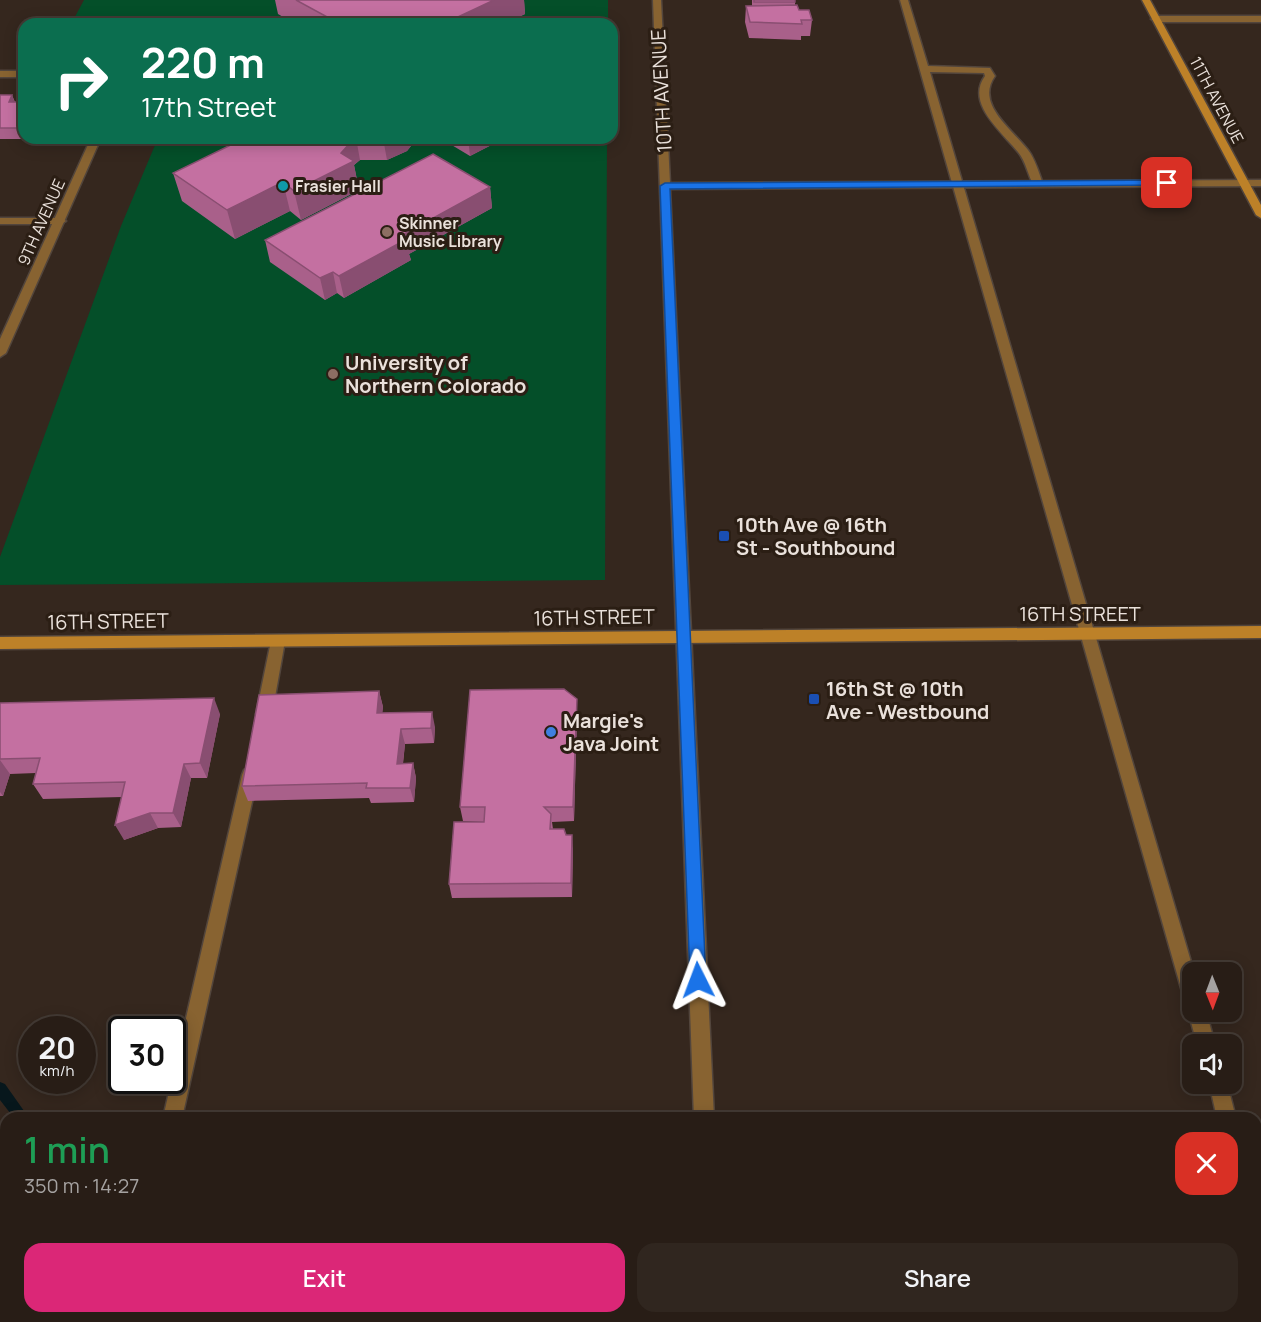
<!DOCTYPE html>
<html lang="en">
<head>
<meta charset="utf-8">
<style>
	:root { --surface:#281d16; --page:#30261f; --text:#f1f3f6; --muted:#a5a2a1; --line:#443b35; --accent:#db2777 }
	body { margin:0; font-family:Manrope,sans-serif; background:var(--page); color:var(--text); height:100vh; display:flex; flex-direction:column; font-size:22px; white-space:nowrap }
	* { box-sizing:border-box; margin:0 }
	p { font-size:20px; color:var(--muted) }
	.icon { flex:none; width:33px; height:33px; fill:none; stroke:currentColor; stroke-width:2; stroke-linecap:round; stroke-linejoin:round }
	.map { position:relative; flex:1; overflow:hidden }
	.panel { position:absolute; left:0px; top:1112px; width:1262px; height:212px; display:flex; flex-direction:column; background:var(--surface); border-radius:18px 18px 0 0; box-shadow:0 3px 15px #0003,0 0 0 2px var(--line) }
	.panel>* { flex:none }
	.banner { position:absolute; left:18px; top:18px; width:600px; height:126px; border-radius:18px; box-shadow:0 3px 15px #0003,0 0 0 2px var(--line); background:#0b6e4f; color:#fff; overflow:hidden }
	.needle { width:39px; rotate:179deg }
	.fabs { position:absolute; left:1182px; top:962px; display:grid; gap:12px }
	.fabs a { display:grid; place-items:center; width:60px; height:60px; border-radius:12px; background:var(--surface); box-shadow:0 3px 15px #0003,0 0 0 2px var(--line); font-size:30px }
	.speed { position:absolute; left:18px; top:1016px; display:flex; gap:12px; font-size:30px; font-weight:700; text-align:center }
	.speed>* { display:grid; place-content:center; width:78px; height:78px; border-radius:50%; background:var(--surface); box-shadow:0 3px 15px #0003,0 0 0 2px var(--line); line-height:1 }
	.speed small { font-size:15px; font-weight:400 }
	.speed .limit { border:3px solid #111; border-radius:9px; background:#fff; color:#111 }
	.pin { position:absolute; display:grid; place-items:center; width:51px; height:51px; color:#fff; margin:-26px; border-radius:12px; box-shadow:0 3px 9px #0006 }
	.me { position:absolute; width:66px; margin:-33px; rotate:357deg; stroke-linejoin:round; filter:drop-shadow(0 0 4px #0008) }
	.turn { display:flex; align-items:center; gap:21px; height:126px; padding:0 24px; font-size:27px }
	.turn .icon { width:78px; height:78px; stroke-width:2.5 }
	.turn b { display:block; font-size:42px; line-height:51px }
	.round { display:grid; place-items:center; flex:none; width:63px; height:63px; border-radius:18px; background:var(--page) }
	.headline { display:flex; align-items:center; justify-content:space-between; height:102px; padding:0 24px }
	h1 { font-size:36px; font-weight:600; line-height:45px; color:#1e9e55 }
	.action { display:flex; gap:12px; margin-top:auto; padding:12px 24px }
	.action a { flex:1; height:69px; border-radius:18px; background:var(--accent); color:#fff; font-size:24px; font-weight:600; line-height:69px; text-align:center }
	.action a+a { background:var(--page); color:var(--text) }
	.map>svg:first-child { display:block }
	.green { fill:#044f29 }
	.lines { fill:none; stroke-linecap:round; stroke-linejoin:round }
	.stream { fill:#07171c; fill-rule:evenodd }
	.service-casing { stroke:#52453c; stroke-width:3 }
	.minor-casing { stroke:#52453c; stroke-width:3 }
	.secondary-casing { stroke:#52453c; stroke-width:3 }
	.service { fill:#886331; fill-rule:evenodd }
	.minor { fill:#886331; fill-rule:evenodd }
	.secondary { fill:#bd8128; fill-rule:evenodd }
	.wall { fill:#a9608a }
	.shaded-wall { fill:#894e71 }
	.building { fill:#c470a1; stroke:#894e71; stroke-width:1.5 }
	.route { fill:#1a73e8; stroke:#114b97; stroke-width:1.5 }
	.culture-dot { fill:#0f9aa8; stroke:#2b1e14; stroke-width:2 }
	.education-dot { fill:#8d6e63; stroke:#2b1e14; stroke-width:2 }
	.transit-dot { fill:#1a4fb4; stroke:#2b1e14; stroke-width:2 }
	.shop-dot { fill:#3f7fe0; stroke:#2b1e14; stroke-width:2 }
	.labels { text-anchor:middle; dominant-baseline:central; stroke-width:6; stroke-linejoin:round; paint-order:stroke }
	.far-street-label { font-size:16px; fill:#eae1db; stroke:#2b1e14 }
	.far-poi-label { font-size:16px; font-weight:bold; fill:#eae1db; stroke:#2b1e14; text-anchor:start }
	.street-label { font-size:20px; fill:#eae1db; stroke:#2b1e14 }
	.poi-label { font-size:20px; font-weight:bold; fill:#eae1db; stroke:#2b1e14; text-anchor:start }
</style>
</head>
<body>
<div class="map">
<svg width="1261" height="1322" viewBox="0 0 1261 1322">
	<rect width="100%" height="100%" fill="#35271e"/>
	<path class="green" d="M84,0h524v24h-537z
		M158,138h449l-2,442 -605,5v-28l121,-331z"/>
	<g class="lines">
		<path class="stream" d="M0,1082l5,2 24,34h-15l-14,-18z
			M178,1317h16l2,5h-16z"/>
		<defs>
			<path id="service" d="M900,0h8l20,66 62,2 5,8c-20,28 17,53 33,74 7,9 11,23 15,34l-9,2c-6,-10 -8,-25 -16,-34 -16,-20 -53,-49 -33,-76l-1,-3 -54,-1 264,900 -2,32 -6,-3 -3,-6z
				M1261,16v6h-105l-5,-3 5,-3z
				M0,218h61l5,3 -5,3h-61z
				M278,635l5,2 2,4 -13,73 -3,4h-10l-3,-4 15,-73 2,-4z
				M250,768l6,2 2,5 -76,343h-19l79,-343 2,-5z
				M1192,1004v7h14l9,33h-18l-9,-33z
				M1209,1083h18l9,35h-19z
				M1256,1205l5,2v37l-5,-2z"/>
			<path id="minor" d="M653,0h8l9,183 591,-3v6l-591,3 44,929h-20z
				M0,71h24v6h-24z
				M91,138h10l-95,215 -6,4v-18z
				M703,1317h20l1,5h-22z"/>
			<path id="secondary" d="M1142,0h8l111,205v13l-5,-3z
				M1261,626v12l-1261,11v-12z"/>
		</defs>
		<use href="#service" class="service-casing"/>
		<use href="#minor" class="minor-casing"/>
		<use href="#secondary" class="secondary-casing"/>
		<use href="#service" class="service"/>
		<use href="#minor" class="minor"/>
		<use href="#secondary" class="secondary"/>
	</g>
	<path class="wall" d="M275,0h249l1,14 -21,10h-209l-17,-10z
		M752,0h43v5l4,5 13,10 -2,16h-9v4l-52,-2 -4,-16 1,-16h6z
		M0,95h12l3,7h9l1,37h-25z
		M245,138h165l1,8 -4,5 -20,9h-27l-6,5 5,25 -58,30 -11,-9 -55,28 -53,-38 -9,-28z
		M440,138h65l-35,18z
		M490,187l2,21 -83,46 2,6 -67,38 -7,-5 -12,7 -55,-38 -5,-22z
		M379,691l4,16 -1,6 53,14 -1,16 -29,1 -2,20 10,-1 3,15 -2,24 -43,1 -2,-5 -121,3 -6,-15z
		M0,703l220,11 -13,64h-16l-10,49 -23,1 -34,12 -2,-43 -79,2 -10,-15 3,-11 -26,1 -7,22h-3z
		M577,714l-3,107 -22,1 1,7 13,6 7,14 -1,48 -120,1 -3,-14 35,-62 -21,-1 -3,-14z"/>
	<path class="shaded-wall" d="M494,0h30l1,14 -21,10h-61z
		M12,95l4,11 -7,-4z
		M24,121v16l-4,-9z
		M347,138h9l4,22 -6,5 5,25 -58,30 -7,-29 47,-38 4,-13z
		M383,138h27l1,8 -4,5 -20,9z
		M468,138h37l-35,18z
		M283,182l7,29 -55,28 -8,-29z
		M490,187l2,21 -83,46 2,6 -67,38 -5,-22 63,-41z
		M333,272l4,21 -12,7 -5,-22z
		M379,691l4,16 -2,21 -4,-15z
		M214,698l6,16 -13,64 -7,-15z
		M577,699v15l-3,107 -1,-14z
		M432,712l3,15 -1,16 -3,-15z
		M401,729l4,15 -4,35 -4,-15z
		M0,760l10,14 -7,22 -3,-4z
		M413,763l3,15 -2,24 -4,-14z
		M184,764l7,14 -10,49 -8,-14z
		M150,813l8,15 -34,12 -9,-15z
		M572,835l1,14 -1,48 -1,-14z"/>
	<path class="building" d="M296,0h198l-51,24h-103z
		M754,0h41v2h-41z
		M797,5l2,5h10l3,10h-11l1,4 -52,-2 -4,-16z
		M0,95h12l-3,7h15v19l-4,7h-20z
		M245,138h102l-2,2 5,3 -9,10 13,8 -60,30 -11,-9 -56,28 -54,-37z
		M433,154l57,33 -88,48 5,4 -68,37 -6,-4 -13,6 -55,-38z
		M564,689l13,10 -4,108h-29l7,7 -1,15h14l2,6h6l-1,48 -122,1 5,-62h30l1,-15h-25l10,-117z
		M379,691l-2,22 55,-1 -1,16 -30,1 -4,35 16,-1 -3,25h-44l1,-5 -125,3 17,-91z
		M214,698l-14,65 -16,1 -11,49h-23l-35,12 10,-43 -92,2 7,-26 -40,1v-56z"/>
	<path class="route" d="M1167,180l5,3 -2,2 -500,4 36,791 -2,6 -6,2 -6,-2 -2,-6 -30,-794 5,-3z"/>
	<circle class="culture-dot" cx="283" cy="186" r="6"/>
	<g class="education-dot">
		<circle cx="387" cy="232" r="6"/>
		<circle cx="333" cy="374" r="6"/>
	</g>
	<g class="transit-dot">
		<rect x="718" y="530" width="12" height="12" rx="3"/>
		<rect x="808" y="693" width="12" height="12" rx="3"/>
	</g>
	<circle class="shop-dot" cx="551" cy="732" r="6"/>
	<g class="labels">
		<g class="far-street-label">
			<text transform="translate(1217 100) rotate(62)">11TH AVENUE</text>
			<text transform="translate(41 222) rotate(-66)">9TH AVENUE</text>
		</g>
		<g class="far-poi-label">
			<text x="295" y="186">Frasier Hall</text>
			<text x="399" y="223">Skinner<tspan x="399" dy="18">Music Library</tspan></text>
		</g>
		<g class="street-label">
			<text transform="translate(661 91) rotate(-93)">10TH AVENUE</text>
			<text x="1080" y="613">16TH STREET</text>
			<text transform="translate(594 617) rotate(-1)">16TH STREET</text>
			<text transform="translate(108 621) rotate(-1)">16TH STREET</text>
		</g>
		<g class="poi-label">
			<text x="345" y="362">University of<tspan x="345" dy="23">Northern Colorado</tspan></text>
			<text x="736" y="524">10th Ave @ 16th<tspan x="736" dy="23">St - Southbound</tspan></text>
			<text x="826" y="688">16th St @ 10th<tspan x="826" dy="23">Ave - Westbound</tspan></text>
			<text x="563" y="720">Margie's<tspan x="563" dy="23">Java Joint</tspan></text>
		</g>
	</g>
</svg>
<div class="fabs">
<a><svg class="needle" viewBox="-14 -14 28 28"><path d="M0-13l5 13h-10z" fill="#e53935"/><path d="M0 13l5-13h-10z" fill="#a5a2a1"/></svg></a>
<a><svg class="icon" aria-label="sound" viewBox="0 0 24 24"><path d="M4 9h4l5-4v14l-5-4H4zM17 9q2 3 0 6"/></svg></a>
</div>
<div class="speed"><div>20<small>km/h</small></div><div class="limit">30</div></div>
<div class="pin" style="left:1167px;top:183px;background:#d93025"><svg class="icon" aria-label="arrive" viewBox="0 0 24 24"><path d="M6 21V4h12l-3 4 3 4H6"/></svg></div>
<svg class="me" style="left:698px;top:980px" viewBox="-20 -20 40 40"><path d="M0-17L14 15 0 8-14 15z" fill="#1a73e8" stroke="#fff" stroke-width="4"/></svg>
<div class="banner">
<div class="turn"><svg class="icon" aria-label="right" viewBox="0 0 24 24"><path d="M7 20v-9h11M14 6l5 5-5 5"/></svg><div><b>220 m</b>17th Street</div></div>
</div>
<section class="panel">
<div class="headline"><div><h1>1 min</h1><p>350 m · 14:27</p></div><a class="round" style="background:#d93025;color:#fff"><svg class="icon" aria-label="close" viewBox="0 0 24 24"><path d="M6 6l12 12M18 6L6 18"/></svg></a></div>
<div class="action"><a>Exit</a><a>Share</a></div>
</section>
</div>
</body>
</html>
